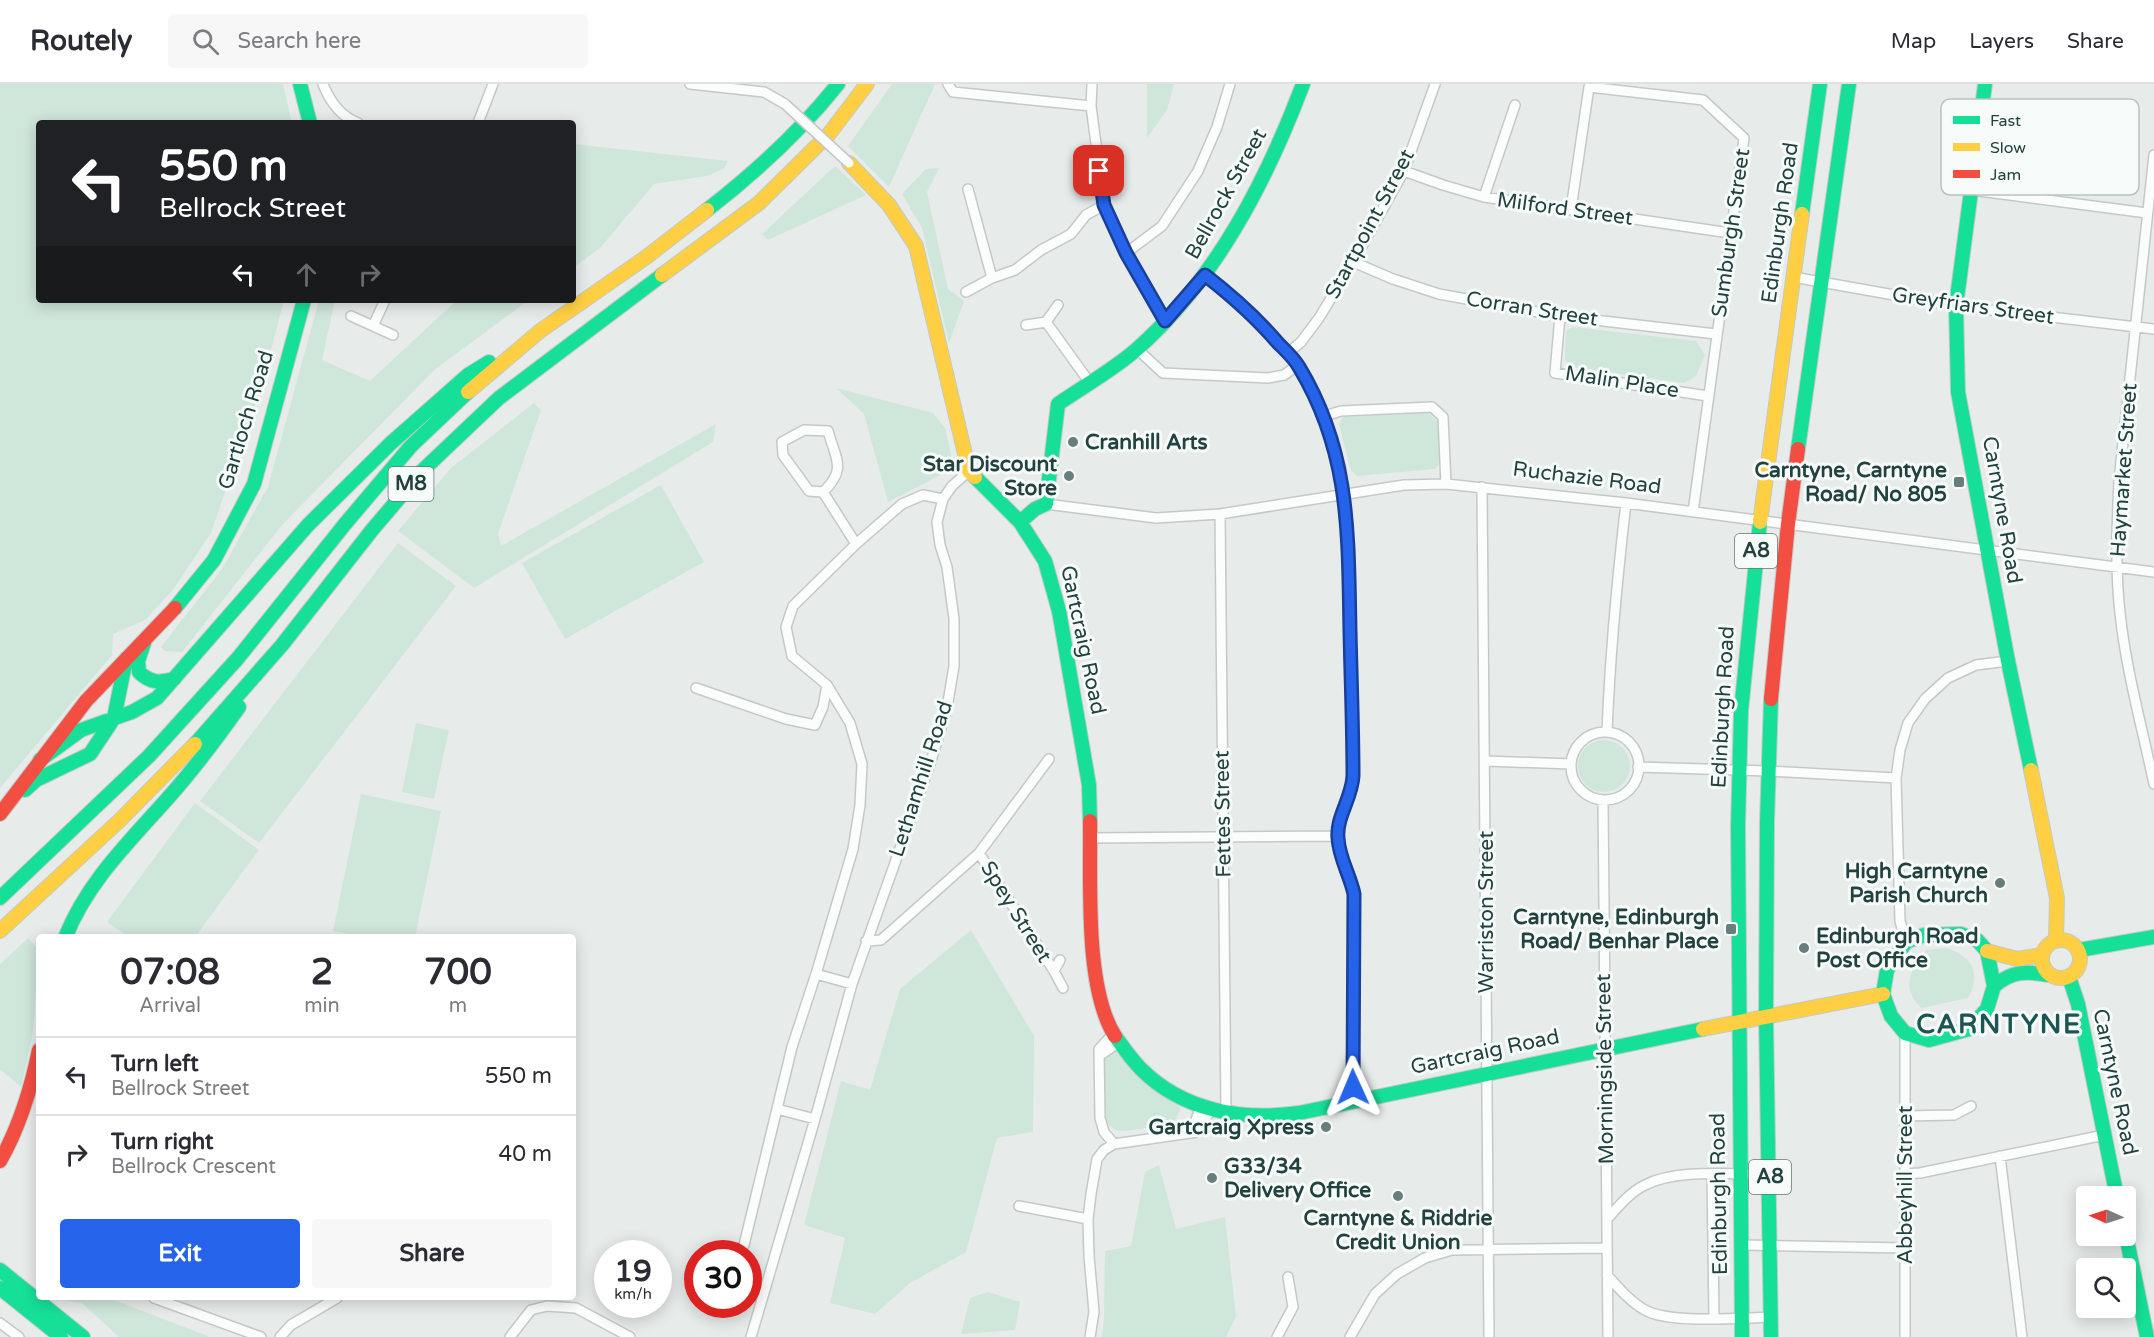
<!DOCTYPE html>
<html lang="en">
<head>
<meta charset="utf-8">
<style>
	:root { --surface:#fff; --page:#f7f7f7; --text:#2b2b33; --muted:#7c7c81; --line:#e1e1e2; --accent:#2563eb }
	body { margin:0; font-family:"Varela Round",sans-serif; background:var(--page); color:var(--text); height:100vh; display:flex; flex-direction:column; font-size:22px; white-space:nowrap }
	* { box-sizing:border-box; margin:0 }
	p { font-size:20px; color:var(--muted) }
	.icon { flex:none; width:33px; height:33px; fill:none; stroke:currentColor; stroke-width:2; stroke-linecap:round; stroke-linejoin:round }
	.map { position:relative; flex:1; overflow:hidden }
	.sheet { position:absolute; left:36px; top:850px; width:540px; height:366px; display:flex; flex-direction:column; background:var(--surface); border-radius:6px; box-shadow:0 3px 15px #0003 }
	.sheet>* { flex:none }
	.hud { position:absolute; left:36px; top:36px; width:540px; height:183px; border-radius:6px; box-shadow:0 3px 15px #0003; background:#202124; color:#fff; overflow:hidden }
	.needle { width:39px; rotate:273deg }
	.controls { position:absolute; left:2076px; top:1102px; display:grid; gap:12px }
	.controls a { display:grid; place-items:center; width:60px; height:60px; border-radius:6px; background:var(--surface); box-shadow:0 3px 15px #0003; font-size:30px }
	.speed { position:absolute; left:594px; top:1156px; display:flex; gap:12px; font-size:30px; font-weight:700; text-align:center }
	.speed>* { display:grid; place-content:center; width:78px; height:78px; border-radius:50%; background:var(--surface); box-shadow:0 3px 15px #0003; line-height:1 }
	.speed small { font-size:15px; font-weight:400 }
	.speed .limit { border:9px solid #d22; background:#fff; color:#111 }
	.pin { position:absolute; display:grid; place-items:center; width:51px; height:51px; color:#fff; margin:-26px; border-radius:12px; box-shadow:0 3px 9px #0006 }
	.me { position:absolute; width:66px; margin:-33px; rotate:359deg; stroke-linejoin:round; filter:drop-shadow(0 0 4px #0008) }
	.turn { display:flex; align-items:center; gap:21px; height:126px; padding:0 24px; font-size:27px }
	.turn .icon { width:78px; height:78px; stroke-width:2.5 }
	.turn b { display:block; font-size:42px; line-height:51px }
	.lanes { display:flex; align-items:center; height:57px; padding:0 24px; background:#0003; justify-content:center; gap:30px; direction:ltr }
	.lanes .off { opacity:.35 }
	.eta { display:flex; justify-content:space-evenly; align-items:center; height:102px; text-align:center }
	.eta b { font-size:36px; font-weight:800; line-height:42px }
	.button { display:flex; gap:12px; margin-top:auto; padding:12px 24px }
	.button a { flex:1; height:69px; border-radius:6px; background:var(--accent); color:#fff; font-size:24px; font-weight:800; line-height:69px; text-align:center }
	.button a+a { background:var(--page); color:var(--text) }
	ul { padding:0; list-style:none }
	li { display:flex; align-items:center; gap:18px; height:78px; padding:0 24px; border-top:2px solid var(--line) }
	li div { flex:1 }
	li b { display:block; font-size:22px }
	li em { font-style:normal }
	header { display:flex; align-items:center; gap:36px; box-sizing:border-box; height:84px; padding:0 30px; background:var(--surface); border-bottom:2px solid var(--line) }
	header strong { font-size:28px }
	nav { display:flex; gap:33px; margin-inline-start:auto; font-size:21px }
	.search { width:420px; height:54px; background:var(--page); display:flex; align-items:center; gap:15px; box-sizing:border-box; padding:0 21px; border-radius:6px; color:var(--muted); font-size:22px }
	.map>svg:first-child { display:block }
	.green { fill:#cfe6da }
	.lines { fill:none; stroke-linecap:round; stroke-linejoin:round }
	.street-casing { stroke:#c4c9c8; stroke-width:12 }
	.fast-casing { stroke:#c2cac9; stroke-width:16 }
	.slow-casing { stroke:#c2cac9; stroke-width:16 }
	.jam-casing { stroke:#c2cac9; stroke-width:16 }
	.street { stroke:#fbfcfc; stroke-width:9 }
	.fast { stroke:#16e098; stroke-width:14 }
	.slow { stroke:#ffcf43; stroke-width:14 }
	.jam { stroke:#f24e42; stroke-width:14 }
	.street-bridge-casing { stroke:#c4c9c8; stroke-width:12; stroke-linecap:butt }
	.street-bridge { stroke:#fbfcfc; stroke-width:9 }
	.route-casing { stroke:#184099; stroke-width:15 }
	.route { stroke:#2563eb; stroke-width:10 }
	.poi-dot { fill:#677e7c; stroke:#f6fbf9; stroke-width:2 }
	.labels { text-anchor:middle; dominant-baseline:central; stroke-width:6; stroke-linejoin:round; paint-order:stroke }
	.shield { fill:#f6fbf9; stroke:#627a78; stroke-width:1.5 }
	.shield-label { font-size:20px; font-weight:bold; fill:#224240 }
	.street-label { font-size:21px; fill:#224240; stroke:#f6fbf9 }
	.poi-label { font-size:21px; font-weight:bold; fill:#224240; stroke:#f6fbf9; text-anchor:end }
	.district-label { font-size:27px; font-weight:bold; letter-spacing:1.5px; fill:#1c5653; stroke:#f6fbf9 }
	.key { fill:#f6fbf9; stroke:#b6c4c2; stroke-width:1.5 }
	.key-label { font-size:16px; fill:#224240 }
</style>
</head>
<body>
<header>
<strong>Routely</strong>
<div class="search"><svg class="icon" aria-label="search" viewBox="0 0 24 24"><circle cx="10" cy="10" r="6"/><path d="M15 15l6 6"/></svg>Search here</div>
<nav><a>Map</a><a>Layers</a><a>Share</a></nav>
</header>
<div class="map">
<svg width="2154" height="1253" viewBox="0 0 2154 1253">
	<rect width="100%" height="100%" fill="#e7eceb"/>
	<path class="green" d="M0,0h283l9,39h-253v177h245l-24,91 -49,142 -39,58 -27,29 -32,14 -1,21 -112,133z
		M892,0h43l-46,103 -41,-41z
		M1147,0h27l-7,26 -20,28z
		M573,60l155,17 -4,8 -18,7 -52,8 -54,64 -27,20z
		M835,82l31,29 -98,45 -6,-6z
		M939,84l-12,24 21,97 16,12 -15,42 -27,-115 -20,-34 24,-25z
		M319,216h16l-13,60 48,21 87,-81h72l-95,70 -152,155 -100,127 -17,-1 -4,-4 61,-78 46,-82z
		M1573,243l123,14 9,14 -9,21 -12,7 -113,-16 -6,-7 1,-29z
		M836,304l97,25 12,15 9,40 -66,34 -24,-88z
		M534,319l7,7 -43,124 3,12 215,-122 -3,18 -239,146 -76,-57 53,-63z
		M1428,329l9,8 3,42 -5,6 -78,7 -6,-5 -12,-47 4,-7z
		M661,401l43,77 -139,77 -43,-76z
		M398,459l58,43 -197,257 -59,-42z
		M416,639l33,7 -15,69 -32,-7z
		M1578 682a26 26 0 1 1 52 0a26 26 0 1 1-52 0Z
		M361,710l80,17 -26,126h-50l-32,-6z
		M195,719l64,47 -64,87h-66l-22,-15z
		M971,846l63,106 -1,96 -36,6 -31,114 -56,31 -35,31 -45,-11 15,-65 -41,-13 37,-144 29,9 30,-101z
		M28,854l11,12 -6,83 -12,54 -21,-18v-105z
		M1946,864c26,8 36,25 22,50l-46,10c-22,-19 -12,-38 4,-58z
		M1111,968h5c18,23 38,39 63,54l1,4 -7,14 -49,7c-9,0 -15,-4 -19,-12v-60z
		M1159,1081l17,64 49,-12 11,100 -10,20h-124l2,-17 1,-69 26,-5 14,-74z
		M988,1208l32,10 -5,28 -54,4 9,-36z
		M60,1214h49l101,39h-91l-37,-34 -20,-3z"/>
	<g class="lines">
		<defs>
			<path id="street" d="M323,0c7,18 17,32 35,39
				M690,0l74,8 21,12
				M948,0l5,8 138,14
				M1092,0l-1,22 13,99 22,48 39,68
				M478,39l15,-39
				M2154,71l-35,325c-2,44 -4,89 1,133 6,57 22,114 34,171
				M1404,87l39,14 41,12 246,36
				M968,105l24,89
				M1971,106l176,23
				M1484,113l31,-92
				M1571,125l18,-122 114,13 41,38 -51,374
				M1126,169l36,-27 36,-55 19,-44 13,-43
				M1353,178l40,17 46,15 121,22 156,18
				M1205,191c33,26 68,55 93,90 31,45 44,108 50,161l5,254 -15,47 -1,9 2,12 12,31 3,15 -2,180 2,27
				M1793,193l163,29 198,23
				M966,208l26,-14 23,-8 26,-20 30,-16 15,-19 18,-10
				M351,232l42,19
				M1560,232l-5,57 153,23
				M1046,238l44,61
				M1026,241l20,-3 12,-17
				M373,242l12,-26
				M1137,265l26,24 105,5 16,-3 14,-10
				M1288,269l13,-11 18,-24 34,-56 51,-91 31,-87
				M1324,332l17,-5 91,-4 11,10 3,67
				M804,346l24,1c8,29 19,38 -5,61l-14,-1 -26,-36 -1,-13z
				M1482,403l7,850
				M823,408l33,52
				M1046,420l110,14 64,-4 184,-29 42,-1 180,19 528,69
				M1220,430l6,599
				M696,604l90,31 29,6 8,-18 4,-22
				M1607,648c3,-77 10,-152 19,-229
				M1571 682a34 34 0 1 1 68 0a34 34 0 1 1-68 0Z
				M1485,677l86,3
				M1638,683l130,4 128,7
				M1603,716l5,537
				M1091,754l246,-2
				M979,769l75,118 6,-11
				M866,857l15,-1 98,-87 70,-94
				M1906,858l-6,-21 -4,-143 4,-28 8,-27 17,-24 23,-21 28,-13 32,-4
				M1054,887l9,17
				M816,890l36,10
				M1905,949v304
				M1113,950l-14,15 1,69 4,14 10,12
				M1099,972l20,-14
				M777,1025l38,10
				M1905,1032l49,-1 17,-9
				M1186,1049l9,-11 6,-15
				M2000,1072l22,181
				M1712,1090l2,144
				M1905,1090l15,-1 184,-38
				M1019,1122l69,13
				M1607,1135c11,-12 23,-27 38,-34 33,-17 88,-10 125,-11
				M744,1161l48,-198 24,-73 37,-125 7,-44 2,-41 -12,-41 -23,-38 -35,-29 -6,-29 7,-21 63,-62 46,-40 21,-9 20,4
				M1741,1161l164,3
				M1607,1191c11,12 23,27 38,35 24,14 96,8 126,7
				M154,1214l107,39
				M0,1239l19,14
				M280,1253l11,-12 46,-27
				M510,1253l21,-27 16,-4 29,2 54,29
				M751,1253l64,-218 37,-135 79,-223 16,-53 7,-42v-47l-7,-52 -7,-22 -3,-23 6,-23 9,-13 17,-15
				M1090,1253l4,-25 -5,-56 -1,-37 3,-25 6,-35 7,-9 10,-6 83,-12 14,-22
				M1277,1253l16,-30 -5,-30
				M1350,1253l25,-43 22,-20 28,-16 27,-8 155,-2"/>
			<path id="fast" d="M300,0l10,39
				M1985,0l-29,222 2,86 50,269 23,109
				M707,126c49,-38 92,-77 131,-126
				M1802,130l18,-130
				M1798,365l51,-365
				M975,393l45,45 25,39 14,50 30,174 1,36
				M1020,438l15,-13 11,-5 12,-100c26,-18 55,-34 79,-55 79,-70 129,-167 166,-265
				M175,524l39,-48 40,-76 50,-184
				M144,559l-6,18 1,11c11,11 21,11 35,7
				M195,660l87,-99 90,-115 51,-60 76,-72 163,-123
				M40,676l41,-30 51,-18 25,-14 151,-173 83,-82 77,-68 21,-13
				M25,706l11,-10 54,-26 24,-36 12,-59
				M0,814l149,-142 89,-98 107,-134 66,-78 57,-54
				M1961,850l16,6 10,11 7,35 -7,23 -18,20 -40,11 -24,-7 -14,-17 -8,-22 4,-24 19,-28 18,-7z
				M65,854c22,-56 64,-96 103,-140 26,-29 49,-60 71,-91
				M2079,866l75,-13
				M2069,893l9,27 39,193
				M1994,902c18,-15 32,-15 54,-11
				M1115,952c8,11 16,23 26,33 42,42 101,52 158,44l404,-84
				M2126,1151l21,102
				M0,1186l83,67
				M0,1204l61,49
				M1742,1253l-4,-511 3,-115 19,-189
				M1771,1253l-5,-320 1,-195 4,-123"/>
			<path id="slow" d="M849,79l40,42 27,41 53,225 6,6
				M662,191l97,-72 70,-69 38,-50
				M468,308l72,-61 105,-73 62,-48
				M1760,438l42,-308
				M2031,686l26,128 -1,42
				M0,847l119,-110 76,-77
				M2042 875a19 19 0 1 1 38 0a19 19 0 1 1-38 0Z
				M1987,867l30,8 25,-4
				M1703,945l180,-35"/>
			<path id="jam" d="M1771,615l17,-175 10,-75
				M0,730l86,-113 89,-93
				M1090,737c1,59 -6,166 25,215
				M0,1077c20,-35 31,-72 39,-111"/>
		</defs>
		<use href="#street" class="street-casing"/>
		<use href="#fast" class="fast-casing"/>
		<use href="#slow" class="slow-casing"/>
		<use href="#jam" class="jam-casing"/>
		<use href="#street" class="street"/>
		<use href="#fast" class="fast"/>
		<use href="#slow" class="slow"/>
		<use href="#jam" class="jam"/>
		<defs>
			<path id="street-bridge" d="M785,20l64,59"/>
		</defs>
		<use href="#street-bridge" class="street-bridge-casing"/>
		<use href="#street-bridge" class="street-bridge"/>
	</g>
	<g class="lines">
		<defs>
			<path id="route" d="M1099,87l5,34 22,48 39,68 40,-46c27,21 51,42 73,68 7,7 16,15 21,24 52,86 49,168 51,264 1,48 3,97 3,145 -1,22 -17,41 -15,62 1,20 12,37 16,56l-1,193"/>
		</defs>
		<use href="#route" class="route-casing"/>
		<use href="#route" class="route"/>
	</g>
	<g class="poi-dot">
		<circle cx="1073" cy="358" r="6"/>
		<circle cx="1069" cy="392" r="6"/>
		<rect x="1953" y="392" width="12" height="12" rx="3"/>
		<circle cx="2000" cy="799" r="6"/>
		<rect x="1725" y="839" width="12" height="12" rx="3"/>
		<circle cx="1804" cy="864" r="6"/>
		<circle cx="1326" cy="1043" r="6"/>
		<circle cx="1212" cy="1094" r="6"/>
		<circle cx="1398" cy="1112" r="6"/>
	</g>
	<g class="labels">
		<g class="shield">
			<rect x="388.5" y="383" width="45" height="34" rx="4.5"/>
			<rect x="1735" y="450" width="42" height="34" rx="4.5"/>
			<rect x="1749" y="1076" width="42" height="34" rx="4.5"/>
		</g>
		<g class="shield-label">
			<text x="411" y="400">M8</text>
			<text x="1756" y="467">A8</text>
			<text x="1770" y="1093">A8</text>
		</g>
		<g class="street-label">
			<text transform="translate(1226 110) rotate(-61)">Bellrock Street</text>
			<text transform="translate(1565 125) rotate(8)">Milford Street</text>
			<text transform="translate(1780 139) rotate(-82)">Edinburgh Road</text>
			<text transform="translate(1370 140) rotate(-62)">Startpoint Street</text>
			<text transform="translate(1731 149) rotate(-82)">Sumburgh Street</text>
			<text transform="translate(1973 222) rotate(8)">Greyfriars Street</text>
			<text transform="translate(1532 225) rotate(9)">Corran Street</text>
			<text transform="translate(1622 298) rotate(9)">Malin Place</text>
			<text transform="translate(246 336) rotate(-73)">Gartloch Road</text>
			<text transform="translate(2124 386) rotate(-86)">Haymarket Street</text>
			<text transform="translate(1587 394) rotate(7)">Ruchazie Road</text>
			<text transform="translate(2002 426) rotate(80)">Carntyne Road</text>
			<text transform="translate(1083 556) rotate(78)">Gartcraig Road</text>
			<text transform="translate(1723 623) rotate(-87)">Edinburgh Road</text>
			<text transform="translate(921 695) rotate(-72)">Lethamhill Road</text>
			<text transform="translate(1223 730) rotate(-91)">Fettes Street</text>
			<text transform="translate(1016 828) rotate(58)">Spey Street</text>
			<text transform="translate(1486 828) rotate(-90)">Warriston Street</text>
			<text transform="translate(1485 968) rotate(-12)">Gartcraig Road</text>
			<text transform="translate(1605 985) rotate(-91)">Morningside Street</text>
			<text transform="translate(2115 998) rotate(78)">Carntyne Road</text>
			<text transform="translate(1905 1101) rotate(-90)">Abbeyhill Street</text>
			<text transform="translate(1719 1110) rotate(-91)">Edinburgh Road</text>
		</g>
		<g class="poi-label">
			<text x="1085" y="358" text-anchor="start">Cranhill Arts</text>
			<text x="1057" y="380">Star Discount<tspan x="1057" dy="24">Store</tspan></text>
			<text x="1947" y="386">Carntyne, Carntyne<tspan x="1947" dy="24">Road/ No 805</tspan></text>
			<text x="1988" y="787">High Carntyne<tspan x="1988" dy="24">Parish Church</tspan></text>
			<text x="1719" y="833">Carntyne, Edinburgh<tspan x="1719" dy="24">Road/ Benhar Place</tspan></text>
			<text x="1816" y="852" text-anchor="start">Edinburgh Road<tspan x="1816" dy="24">Post Office</tspan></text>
			<text x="1314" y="1043">Gartcraig Xpress</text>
			<text x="1224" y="1082" text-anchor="start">G33/34<tspan x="1224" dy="24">Delivery Office</tspan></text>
			<text x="1398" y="1134" text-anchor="middle">Carntyne &amp; Riddrie<tspan x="1398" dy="24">Credit Union</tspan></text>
		</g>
		<g class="district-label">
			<text x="1999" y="940">CARNTYNE</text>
		</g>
	</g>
	<rect x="1941" y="15" width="198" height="96" rx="9" class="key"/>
	<rect x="1953" y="32" width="27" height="8" fill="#16e098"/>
	<rect x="1953" y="59" width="27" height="8" fill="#ffcf43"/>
	<rect x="1953" y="86" width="27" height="8" fill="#f24e42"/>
	<g class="key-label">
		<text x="1990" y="42">Fast</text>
		<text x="1990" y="69">Slow</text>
		<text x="1990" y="96">Jam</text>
	</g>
</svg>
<div class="controls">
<a><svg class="needle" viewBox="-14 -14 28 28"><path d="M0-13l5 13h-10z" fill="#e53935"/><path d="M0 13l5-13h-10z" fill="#7c7c81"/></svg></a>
<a><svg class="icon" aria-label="search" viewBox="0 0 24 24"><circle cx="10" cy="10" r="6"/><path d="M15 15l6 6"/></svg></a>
</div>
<div class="speed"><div>19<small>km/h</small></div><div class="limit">30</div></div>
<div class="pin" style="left:1099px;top:87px;background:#d93025"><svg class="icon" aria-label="arrive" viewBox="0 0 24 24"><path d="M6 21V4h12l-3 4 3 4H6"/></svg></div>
<svg class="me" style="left:1353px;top:1003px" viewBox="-20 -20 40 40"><path d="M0-17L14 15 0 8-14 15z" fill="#2563eb" stroke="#fff" stroke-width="4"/></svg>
<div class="hud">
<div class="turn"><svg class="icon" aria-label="left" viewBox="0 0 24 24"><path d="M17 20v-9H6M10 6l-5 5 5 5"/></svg><div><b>550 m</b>Bellrock Street</div></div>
<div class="lanes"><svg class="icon" aria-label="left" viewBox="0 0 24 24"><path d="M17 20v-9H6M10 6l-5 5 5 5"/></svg><svg class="icon off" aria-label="ahead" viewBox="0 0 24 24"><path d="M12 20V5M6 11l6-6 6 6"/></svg><svg class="icon off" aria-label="right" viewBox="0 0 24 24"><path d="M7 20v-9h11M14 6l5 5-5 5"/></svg></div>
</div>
<section class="sheet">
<div class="eta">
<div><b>07:08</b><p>Arrival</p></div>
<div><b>2</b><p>min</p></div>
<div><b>700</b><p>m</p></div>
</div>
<ul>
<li><svg class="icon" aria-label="left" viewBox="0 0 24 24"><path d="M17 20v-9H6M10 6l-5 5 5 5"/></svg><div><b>Turn left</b><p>Bellrock Street</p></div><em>550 m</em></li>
<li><svg class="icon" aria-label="right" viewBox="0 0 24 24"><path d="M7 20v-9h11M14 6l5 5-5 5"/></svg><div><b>Turn right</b><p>Bellrock Crescent</p></div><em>40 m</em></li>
</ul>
<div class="button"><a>Exit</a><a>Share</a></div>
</section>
</div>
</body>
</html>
